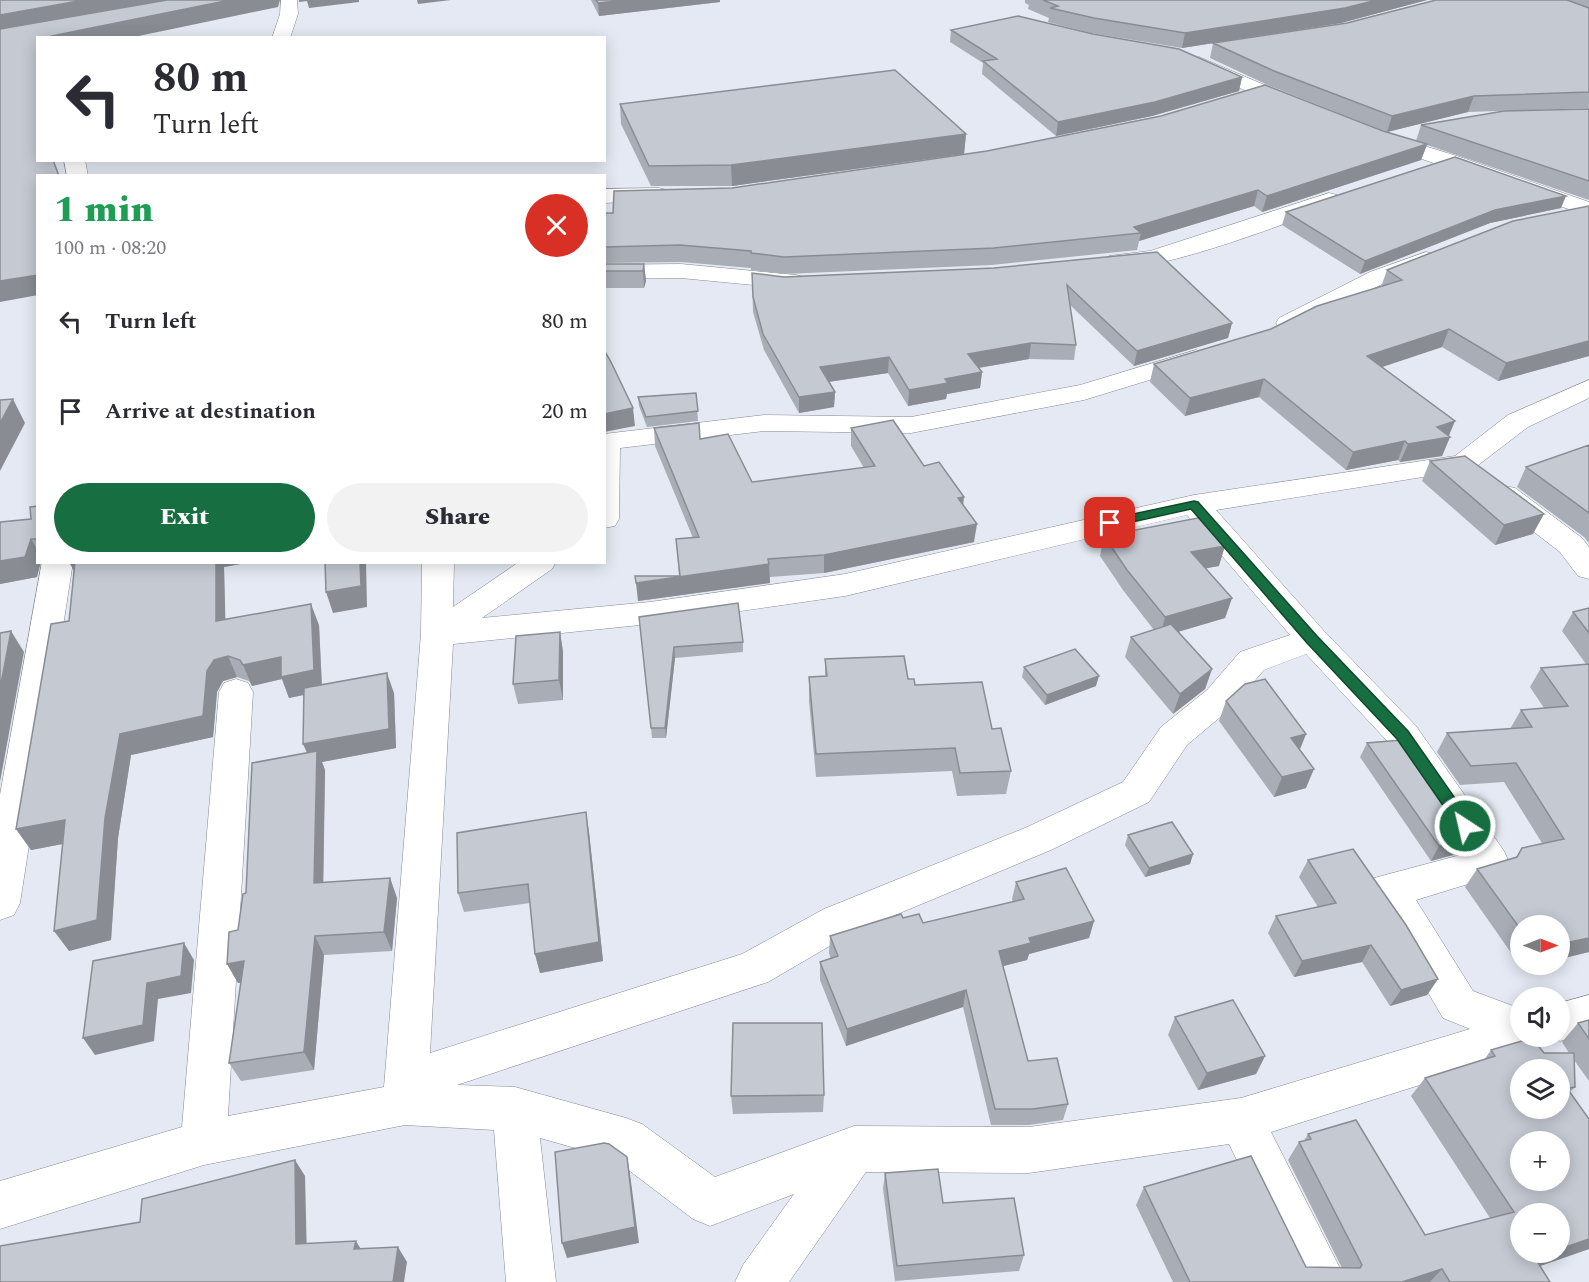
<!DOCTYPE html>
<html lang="en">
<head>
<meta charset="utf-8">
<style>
	:root { --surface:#fff; --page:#f2f2f3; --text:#2b2b33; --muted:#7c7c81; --accent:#176e41 }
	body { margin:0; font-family:Spectral,serif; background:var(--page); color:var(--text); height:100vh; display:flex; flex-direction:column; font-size:22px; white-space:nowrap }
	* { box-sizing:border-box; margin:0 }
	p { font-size:20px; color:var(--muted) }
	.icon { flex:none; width:33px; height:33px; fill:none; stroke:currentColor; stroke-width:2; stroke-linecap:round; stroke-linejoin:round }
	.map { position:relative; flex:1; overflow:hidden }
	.sheet { position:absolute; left:36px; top:174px; width:570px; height:390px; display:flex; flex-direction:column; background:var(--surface); border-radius:0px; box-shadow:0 3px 15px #0003 }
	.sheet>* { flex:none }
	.hud { position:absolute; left:36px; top:36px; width:570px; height:126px; border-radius:0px; box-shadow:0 3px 15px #0003; background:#fff; color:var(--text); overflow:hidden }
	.needle { width:39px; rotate:90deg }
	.fabs { position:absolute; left:1510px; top:915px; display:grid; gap:12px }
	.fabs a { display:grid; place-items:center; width:60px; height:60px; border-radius:50%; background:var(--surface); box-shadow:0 3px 15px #0003; font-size:30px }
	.pin { position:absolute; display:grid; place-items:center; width:51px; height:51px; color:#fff; margin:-26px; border-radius:12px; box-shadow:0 3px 9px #0006 }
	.me { position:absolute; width:66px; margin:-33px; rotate:325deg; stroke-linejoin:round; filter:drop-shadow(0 0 4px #0008) }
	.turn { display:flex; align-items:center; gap:21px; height:126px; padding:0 18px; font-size:27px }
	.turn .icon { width:78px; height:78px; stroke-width:2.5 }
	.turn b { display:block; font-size:42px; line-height:51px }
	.round { display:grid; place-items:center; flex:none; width:63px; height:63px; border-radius:32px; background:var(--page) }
	.headline { display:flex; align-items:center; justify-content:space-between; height:102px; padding:0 18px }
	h1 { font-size:36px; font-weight:800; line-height:45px; color:#1e9e55 }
	.button { display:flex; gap:12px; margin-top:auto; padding:12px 18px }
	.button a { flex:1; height:69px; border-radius:36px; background:var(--accent); color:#fff; font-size:24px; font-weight:800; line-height:69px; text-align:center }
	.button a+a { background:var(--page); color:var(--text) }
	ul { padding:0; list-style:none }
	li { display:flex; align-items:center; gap:18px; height:90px; padding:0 18px }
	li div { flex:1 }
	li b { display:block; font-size:22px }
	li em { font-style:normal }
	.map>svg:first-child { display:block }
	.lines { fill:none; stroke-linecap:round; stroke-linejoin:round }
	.minor-casing { stroke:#848891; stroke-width:1 }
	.minor { fill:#fff; fill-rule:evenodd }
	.wall { fill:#a9adb5 }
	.shaded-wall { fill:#898d93 }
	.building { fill:#c4c9d2; stroke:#898d93; stroke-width:1.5; fill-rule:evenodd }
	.route { fill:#176e41; stroke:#0f482a; stroke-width:1.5 }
</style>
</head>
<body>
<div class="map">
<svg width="1589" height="1282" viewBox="0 0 1589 1282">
	<rect width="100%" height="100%" fill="#e4e9f3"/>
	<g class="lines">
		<defs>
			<path id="minor" d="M281,0h16l1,14 -8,24h-18l8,-24z
				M1199,57l103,44 3,4 -3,4h-14l-96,-42 -2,-4z
				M1382,133l75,23 132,46v14l-214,-73 -3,-4 3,-4z
				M64,160h21l3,16h-21z
				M659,188l8,2 3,5 -3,5 -63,3v-14z
				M1329,193l8,2 3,5 -3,5c-48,16 -185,72 -228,61l-4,-5 4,-5 41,-5z
				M1426,252l8,2 4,5 -4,5 -48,18 -89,46 -9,2 -9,-2 -3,-5 3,-5 91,-46z
				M681,264l115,11 8,2 4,5 -4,5 -8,2 -115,-11 -77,1v-14z
				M1196,350l9,3 4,5 -4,5 -121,37 -173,33 -147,-2 -144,17 -1,71 -4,7 -11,2v-94l160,-19 147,2 169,-32z
				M1589,380v18l-61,29 -55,42 -257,41 108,121 92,95 88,125 5,11 -5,11 -88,27 57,91 48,18v27h20l-5,11 -15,6 -250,79 76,150h-51l-67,-138 -200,29 -163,-1 -77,110h-54l8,-17 51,-71 -84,32 -17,-7 -79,-60 -74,-21 16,144h-50l-12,-152 -89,-5 -201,40 -204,64v-48l182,-54 37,-435 5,-9 12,-4 12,4 5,9 -25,424 156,-29 37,-453 1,-72h32l-1,45 66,-45h37l-4,7 -70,49 168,-16 195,-28 349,-79 261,-39 53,-41zM1187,515l103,120 -50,17 -33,38 -46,37 -38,55 -98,46 -201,81 -82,45 -312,99 23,-409 197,-20 195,-28zM1306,654l84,90 74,110 -90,24 -6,12 75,128 27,11 -229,69 -212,29 -175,-1 -139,51 -73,-53 -16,-6 -111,-31 -58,-2 311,-103 84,-49 199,-83 98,-48 38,-57 44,-37 33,-38z
				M1505,486l10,2 67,50 7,9v32l-11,-3 -18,-24 -65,-50 -5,-7 5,-7z
				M42,562h31l-53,341 -6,12 -14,5v-125z
				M1589,995v38l-29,8 -13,-5h13v-33z"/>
		</defs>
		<use href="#minor" class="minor-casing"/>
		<use href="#minor" class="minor"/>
	</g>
	<path class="wall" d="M591,0h129v2l-121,14z
		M1025,0h402l-86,23 -159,25 -91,-15 -43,-11 1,-4 -21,-9 1,-4 -4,-2z
		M1436,0h153v108l-121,4 -81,20 -117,-46 -60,-28 3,-15 134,-20z
		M951,30l291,47 -3,14 -87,25 -96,20 -74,-62 1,-11 -33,-21z
		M620,104l346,30 -2,20 -232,32h-81l-30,-62z
		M1589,109v91l-162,-55 -6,15 -159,52 -8,-6 -115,35 -2,9 -145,15 -208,9 -33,-4v-2l-70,-6 -77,1v-50h9l119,-25 651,-57 33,10 5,-16z
		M1589,206v150l-91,25 -56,-34 -60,20 68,70 -8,19 -42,6 -2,-2 -52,10 -87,-73 -74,19 -35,-34 4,-18 117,-35 110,-42 6,-17z
		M1561,208l-71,15 -130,51 -78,-49 4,-13z
		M604,264h40l2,17 -2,7h-40z
		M994,268l238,55 -4,15 -94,28 -64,-61 6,40 -2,15 -45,-1 -51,9 4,4 -2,16 -33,6 -1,5 -38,7 -20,-33 -59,9 6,10 -1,15 -35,6 -35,-63 -11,-38 -1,-39 32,4z
		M696,393l2,28 -51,6 -8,-21 -1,-9z
		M654,428l46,11 52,43 112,-14 -13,-22v-18l73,38 39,39 11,37 -150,31 -54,4v6l-132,18 41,-25 -3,-37 17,-1 -38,-92z
		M1589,445v98l-5,-6 -67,-50 9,-20z
		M1430,461l103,73 -38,11 -73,-64z
		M38,506l-1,71 -37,7 31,-65z
		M1104,536l115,30 -14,2 27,30 -7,20 -47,14 34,37 -7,20 -32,25 -48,-57 6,-20 23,-7 -31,-40 -23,-34z
		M69,562h182l-27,5 1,53 94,5 3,60 72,8 2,55 -74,14 3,8 -2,112 67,-4 7,20 -5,53 -68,4 -10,115 -73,11 -12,-18 12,-80h-3l-11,-19 11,-34 8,-37 61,-140 -3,-58 -15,3 -7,-19 -30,7 -3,-5 -12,-4 -14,4 -6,11 -4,45 -82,18 -13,83 -7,102 -42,11 -6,-107 -32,6 -15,-21 53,-208 6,-50z
		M1589,608v344l-29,7v-33h-39v38h12l-12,3 -56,-80 12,-18 39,-12 6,-9 20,-5 -38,-61 -44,3 -23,-33 10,-19 63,-4 11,-19 23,-2 -14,-21 11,-19 45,-4 -24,-33 11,-19z
		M639,617l104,25v10l-68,6 -9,80h-14z
		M560,632l3,20v48l-45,4 -5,-20z
		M825,659l83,20 7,6 77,44 19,42 -5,23 -49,2 -5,-25 -136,6 -7,-76v-24h16z
		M1024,667l72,19 -51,19 -23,-28z
		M1226,701l80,33 -6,15 6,39 -32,9 -55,-76z
		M1367,743l102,95 -9,15 -29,8 -71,-104z
		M589,832l14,129 -63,12 -5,-19 -5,-51 -66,9 -6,-19z
		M1128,835l65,19 -3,10 -45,13 -20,-32z
		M1308,860l130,119 -11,16 -37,11 -28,-44 -68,15 -26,-44 8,-17 42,-9 -19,-30z
		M1016,882l78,39 -5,17 -60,16 -2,6 -24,6 25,95 40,43 -5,16 -34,5h-38l-28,-118 -117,39 -26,-66v-18l11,-3 -2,-6 1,-17 73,-18 20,5 90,-21 -1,-3z
		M1175,1017l90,39 -9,18 -58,16 -30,-55z
		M1589,1020v61l-15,-21 1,27 -5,5 19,27v130l-49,17 10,16h-377l-37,-77 8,-18 162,80 36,1 -54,-108 11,-18 5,-1 4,-7 117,101 65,-17 -79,-122 14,-18 59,-18 7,-10 53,3h25l-7,-11 16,-19z
		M824,1095l-1,17 -90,2 -2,-18z
		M885,1173l58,30 81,52 -5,16 -124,10 -12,-92z"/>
	<path class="shaded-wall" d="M84,0h94l-178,32v-17z
		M230,0h50l-2,7 -149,31h-78v-2z
		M299,0h60v2l-50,6 -2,-7 -8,1z
		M417,0h34l-33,4z
		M627,0h93v2l-121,14 -1,-13z
		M1377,0h50l-86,23 -159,25 3,-15z
		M1242,77l-3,14 -87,25 -96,20 2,-14z
		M1474,96l-6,16 -81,20 5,-16z
		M966,134l-2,20 -232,32 -1,-21z
		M1427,144l-6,16 -159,52 5,-16z
		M1258,190l-4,16 -115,35 2,-8 -7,-6z
		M1566,196l-5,12 -71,15 -130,51 5,-13 130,-51z
		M644,264l2,17 -2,7 -1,-17z
		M38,275v20l-38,7v-21z
		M1232,323l-4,15 -94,28 3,-15z
		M1449,329l-7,18 -81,27 6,-18z
		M1589,341v15l-91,25 8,-18z
		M1031,343l-2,16 -63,11 2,-16z
		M889,357l-1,16 -68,10v-16z
		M982,372l-2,16 -33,6 -1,5 -38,7 1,-16 36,-11z
		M1264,379l-5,18 -74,19 5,-18z
		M835,392l-1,15 -35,6v-16z
		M13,399l12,24 -25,48v-48z
		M633,408l2,18 -31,6v-18z
		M1455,421l-7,17 2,-1 -8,19 -42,6 8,-18 29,-17z
		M1405,441l-7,19 -52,10 7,-18z
		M964,497l-2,18 -4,-17z
		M1544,514l-11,20 -38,11 9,-20z
		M977,524l-3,18 -150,31v-18z
		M31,539l7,12v11h3l-4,15 -37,7v-23z
		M1225,546l-6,20 -33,6 5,-20z
		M69,562h16l3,7 -14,2z
		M216,562h35l-27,5 2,75 -10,-21z
		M360,562h6l1,45 -34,6 -7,-21z
		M769,564l1,19 -132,18 -2,-18z
		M1232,598l-7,20 -65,19 5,-20z
		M311,604l8,21 3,66 -33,7 -7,-19 -30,7 -9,-21z
		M11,631l13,21 -24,130v-93z
		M560,632l3,20v48l-4,-20z
		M674,647l1,11 -9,80 -1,-10z
		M228,656l9,21 -14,4 -6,11 -4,45 -82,18 -13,83 -7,102 -42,11 -15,-20 51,-113 15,-84 87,-63 7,-11z
		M1212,669l-7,20 -32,25 7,-20z
		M387,673l7,20 2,55 -74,14 3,8 -2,132 -9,-19 -2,-119 -9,-20z
		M1099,676l-3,10 -51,19 2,-10z
		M1306,734l-8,20 -7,-16z
		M1314,769l-8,19 -32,9 8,-20z
		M586,812l3,20 14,129 -63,12 -5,-19z
		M65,820l13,21 -47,9 -15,-21z
		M1469,838l-9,15 -29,8 8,-15z
		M1193,854l-3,10 -45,13 4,-9z
		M390,878l7,20 -5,53 -8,-19z
		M1094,921l-5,17 -60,16 -2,6 -31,8 3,-17 30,-13z
		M315,936l9,19 -10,115 -10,-18z
		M1589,938v14l-29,7v-15z
		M184,943l10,17 -3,33 -33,6 -4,42 -59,14 -12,-17 64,-55z
		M1371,945l-9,17 -68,15 8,-16z
		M244,961l10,19 -16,3 -11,-19z
		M1523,964h10l-12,3z
		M1438,979l-11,16 -37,11 11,-16z
		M966,990l-3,17 -117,39 1,-17z
		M1265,1056l-9,18 -58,16 9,-17z
		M627,1157l3,17 9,69 -72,15 -5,-15z
		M295,1160l10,16 2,84 -11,-16z
		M1589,1239v10l-72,25 18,-16 16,-6h9v-3z
		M356,1241l9,15 -11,-7z
		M398,1247l9,15 -3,20h-11z
		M1442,1269l-12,13h-28z"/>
	<path class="building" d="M0,0h84l-84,15z
		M167,0h63l-179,36v2h-13v122h15l6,16h-21v99l-38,6v-252z
		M596,0h31l-29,3z
		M1043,0h334l-32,8 -160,25 -91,-15 -44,-10 8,-2z
		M1436,0h131l22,8v84l-115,4 -82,20 -118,-45 -61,-28 134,-20z
		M1018,16l75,18 86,15 63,28 -87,25 -97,20 -75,-61 14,-2 -46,-29z
		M895,70l71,64 -235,31 -82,1 -29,-62z
		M1265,85l118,46 44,13 -160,52 -9,-6 -124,37 7,6 -147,15 -210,9 -33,-4v-2l-71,-6 -76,2v-34h9l1,-22 118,-3 255,-37 174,-35z
		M1589,109v72l-168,-56 83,-14z
		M1455,157l111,39 -71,14 -130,51 -79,-49z
		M1589,206v135l-83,22 -57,-34 -82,27 88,65 -18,6 13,10 -42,7 -3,-3 -52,11 -89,-73 -74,19 -36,-34 117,-35 46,-23 85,-26 -15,-10 126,-49z
		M1157,252l75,71 -95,28 -70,-66 9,60 -45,-2 -63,11 14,18 -37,7 3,4 -39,7 -20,-33 -69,10 15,25 -36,5 -36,-63 -10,-37 -1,-24 32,4 210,-9z
		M604,264h40l-1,7h-39z
		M604,350l7,12 22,46 -29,6z
		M696,393l2,18 -52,6 -8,-20z
		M13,399l-13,24v-23z
		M893,420l31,46 15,-4 25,35 -6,1 19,26 -153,31 -56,4 1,5 -133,19 -1,-7h45l-4,-37 23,-2 -45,-109 45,-5 1,16 28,-5 24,48 123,-16 -24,-38z
		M1589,445v68l-63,-46z
		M1465,456l79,58 -40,11 -74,-64z
		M38,506v33h-7l-6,18 -25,4v-39l31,-3 -1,-12z
		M1203,517l22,29 -34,6 41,46 -67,19 -38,-47 -23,-34z
		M75,562h141v59l95,-17 3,66 -33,7v-20l-38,8 -3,-5 -12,-4 -14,4 -7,11 -4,45 -83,18 -15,84 -8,102 -43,11 11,-111 -49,9 35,-205 18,-3z
		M325,562h35l1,24 -35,6z
		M738,603l5,39 -69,5 -9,81h-14l-12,-111z
		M1589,608v25l-16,-21z
		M1171,624l41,45 -32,25 -49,-57z
		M11,631l-11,58v-56z
		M560,632l-1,48 -46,4 3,-48z
		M1075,649l24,27 -52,19 -23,-28z
		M904,656l4,23h6l1,6 67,-3 10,47 9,-1 10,43 -51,2 -5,-25 -139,6 -7,-77 18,-1 -2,-17z
		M1589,664v274l-29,6v-18h-39v4l-44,-61 40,-12 5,-9 42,-9 -48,-76 -45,3 -24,-33 85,-6 -11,-17 47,-4 -27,-38z
		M387,673l2,56 -86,15 1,-56z
		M1265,679l41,55 -15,4 23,31 -32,8 -56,-76 19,-17z
		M1402,740l67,98 -30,8 -72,-103z
		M317,751l-3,132 76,-5 -6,54 -69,4 -11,116 -75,11 15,-102 -17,3 2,-32 9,-2 5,-36 3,-1 6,-130z
		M586,812l13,130 -64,12 -7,-70 -70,9 -1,-60z
		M1172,822l21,32 -44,14 -21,-33z
		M1353,849l53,76 32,54 -37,11 -30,-45 -69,16 -26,-45 60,-13 -28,-43z
		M1066,868l28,53 -65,17 2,5 -32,8 29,110 29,-3 11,46 -35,5h-38l-29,-119 -119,39 -27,-67 18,-6 -8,-20 71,-22 2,4 16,-4 4,9 101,-24 -8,-17z
		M184,943l-3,33 -34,7 -4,42 -60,13 10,-77z
		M1233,1000l32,56 -58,17 -32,-56z
		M1589,1020v19l-11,-16z
		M733,1023h89l2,72 -93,1z
		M1532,1038l12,15h30l1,34 -6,1v3l20,28v120l-29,10v-35h-39v38h30l-16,6 15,24h-100l-8,-13 -40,13h-212l-46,-95 107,-31 55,111 54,1 2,-3 -63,-123 12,-3 -3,-5 48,-14 69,115 89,-23 -89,-134 70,-22 -4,-6zM1521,1070h39v38h-39zM1521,1142h39v38h-39z
		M604,1143l5,1 18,13 8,70 -73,16 -7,-91z
		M295,1160l1,84 60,-3 -2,8 44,-2 -5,35h-393v-36l140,-24 2,-23z
		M938,1169l5,34 71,-5 10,57 -127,11 -12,-93z"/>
	<path class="route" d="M1194,501l4,1 119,134 91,95 63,90 2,5 -2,4h-11l-63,-91 -90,-96 -116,-134 -81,18 -6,-4 6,-4z"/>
</svg>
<div class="fabs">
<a><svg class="needle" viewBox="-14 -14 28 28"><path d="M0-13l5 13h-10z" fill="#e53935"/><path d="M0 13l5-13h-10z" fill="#7c7c81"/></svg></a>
<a><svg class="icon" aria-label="sound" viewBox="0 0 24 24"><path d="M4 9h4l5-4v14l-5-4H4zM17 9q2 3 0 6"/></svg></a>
<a><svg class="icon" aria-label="layers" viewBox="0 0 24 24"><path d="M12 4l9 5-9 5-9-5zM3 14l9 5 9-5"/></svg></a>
<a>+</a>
<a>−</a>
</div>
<div class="pin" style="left:1110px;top:523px;background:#d93025"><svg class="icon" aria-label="arrive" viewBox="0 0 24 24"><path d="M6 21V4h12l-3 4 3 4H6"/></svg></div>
<svg class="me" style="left:1465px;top:826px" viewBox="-20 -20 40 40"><circle r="17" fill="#176e41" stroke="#fff" stroke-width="3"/><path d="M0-11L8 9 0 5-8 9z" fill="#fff"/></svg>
<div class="hud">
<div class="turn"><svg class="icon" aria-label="left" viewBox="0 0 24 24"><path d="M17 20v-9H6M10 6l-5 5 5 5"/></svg><div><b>80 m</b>Turn left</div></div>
</div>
<section class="sheet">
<div class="headline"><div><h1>1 min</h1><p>100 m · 08:20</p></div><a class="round" style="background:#d93025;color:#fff"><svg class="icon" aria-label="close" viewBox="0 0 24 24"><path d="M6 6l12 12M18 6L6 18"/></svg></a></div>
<ul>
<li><svg class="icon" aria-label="left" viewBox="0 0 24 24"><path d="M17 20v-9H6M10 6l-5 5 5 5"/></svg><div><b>Turn left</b></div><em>80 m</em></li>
<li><svg class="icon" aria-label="arrive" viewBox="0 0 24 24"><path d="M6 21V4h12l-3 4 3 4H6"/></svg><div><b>Arrive at destination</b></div><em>20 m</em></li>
</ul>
<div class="button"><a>Exit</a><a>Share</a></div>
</section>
</div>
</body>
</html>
